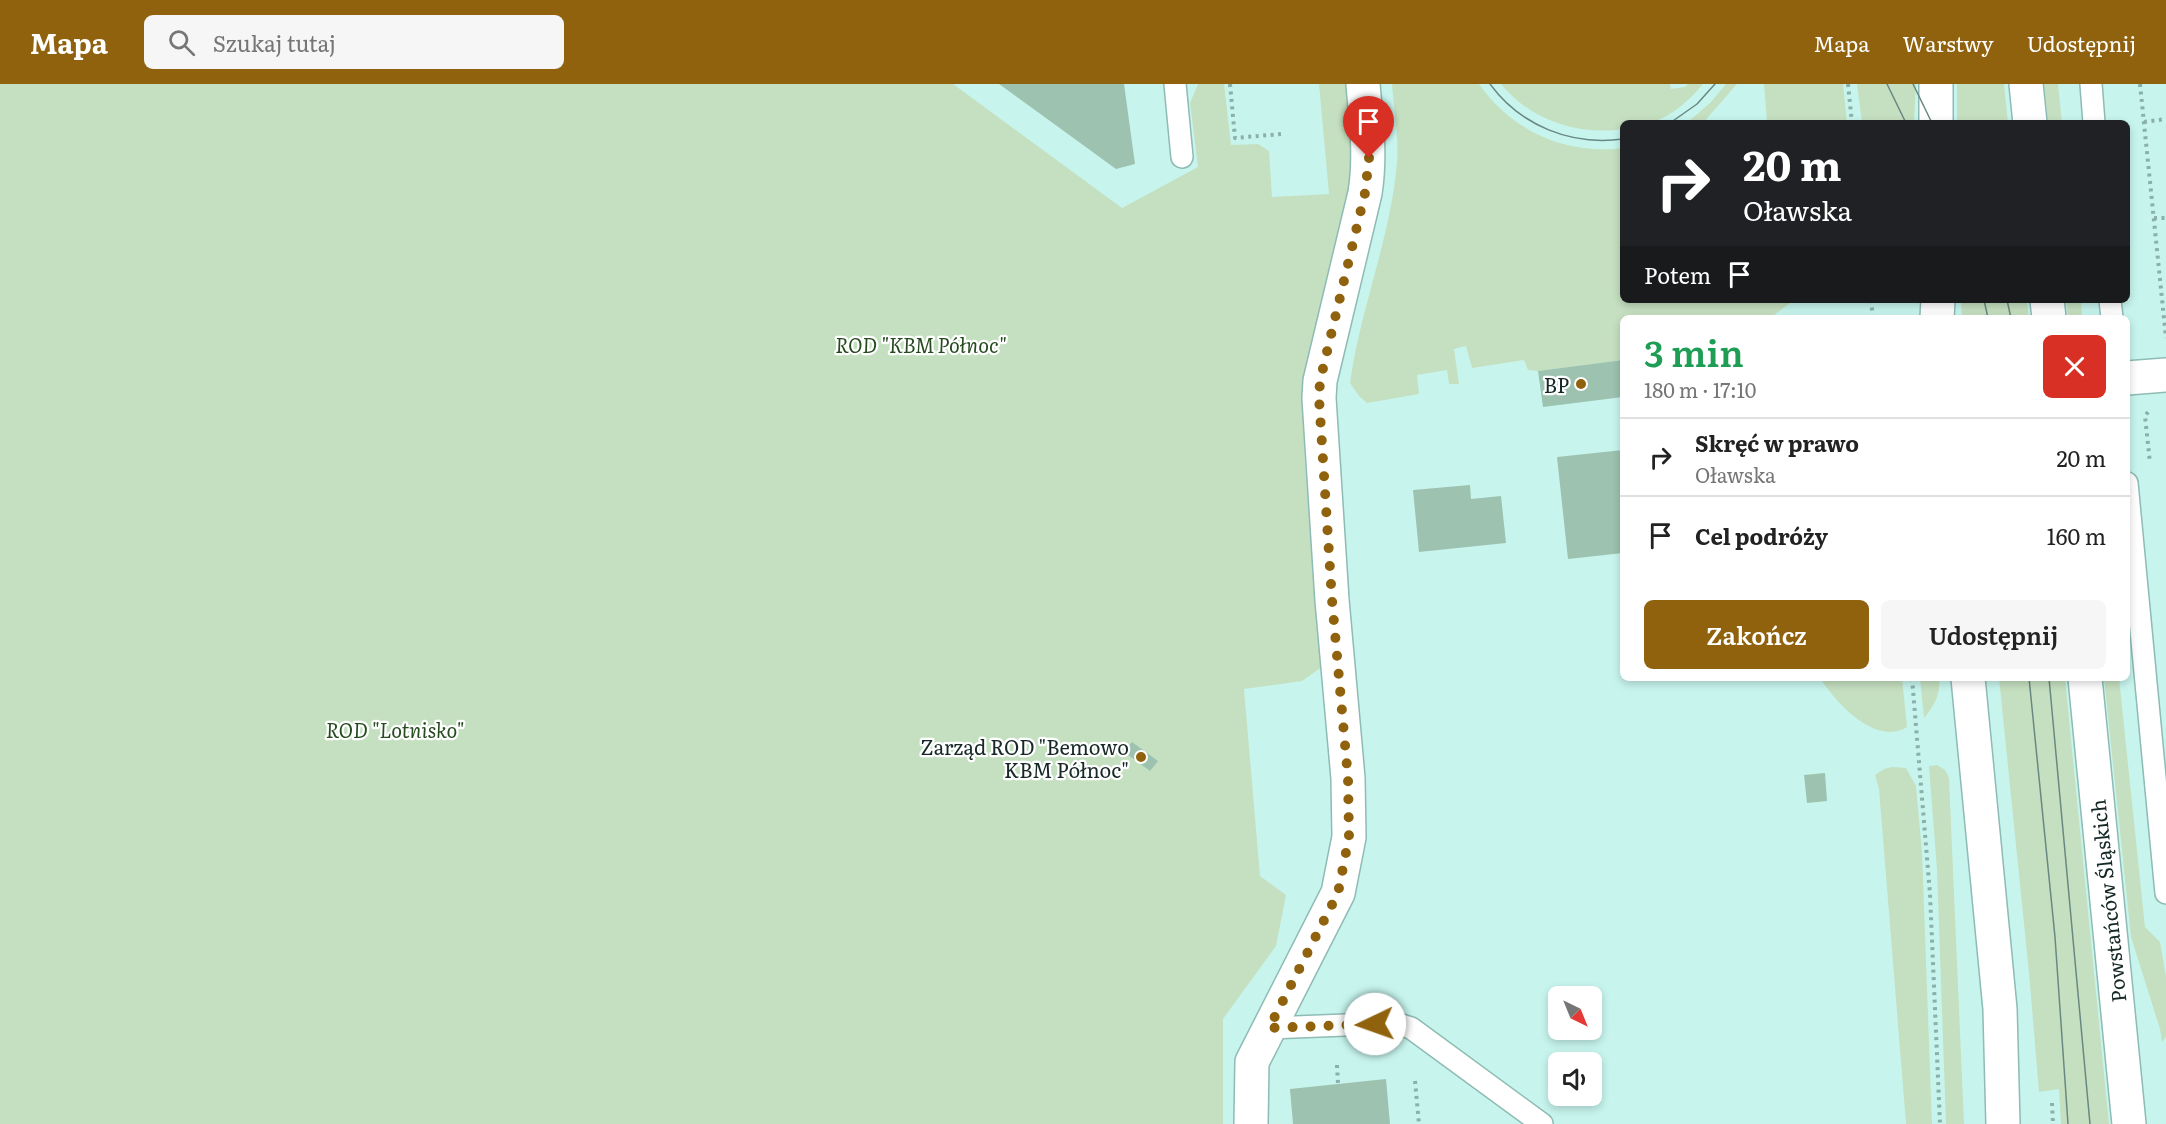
<!DOCTYPE html>
<html lang="pl">
<head>
<meta charset="utf-8">
<style>
	:root { --surface:#fff; --page:#f6f6f6; --text:#222; --muted:#767676; --line:#e0e0e0; --accent:#90620d }
	body { margin:0; font-family:Literata,serif; background:var(--page); color:var(--text); height:100vh; display:flex; flex-direction:column; font-size:22px; white-space:nowrap }
	* { box-sizing:border-box; margin:0 }
	p { font-size:20px; color:var(--muted) }
	.icon { flex:none; width:33px; height:33px; fill:none; stroke:currentColor; stroke-width:2; stroke-linecap:round; stroke-linejoin:round }
	.map { position:relative; flex:1; overflow:hidden }
	.drawer { position:absolute; left:1620px; top:231px; width:510px; height:366px; display:flex; flex-direction:column; background:var(--surface); border-radius:9px; box-shadow:0 3px 9px #0003 }
	.drawer>* { flex:none }
	.hud { position:absolute; left:1620px; top:36px; width:510px; height:183px; border-radius:9px; box-shadow:0 3px 9px #0003; background:#202124; color:#fff; overflow:hidden }
	.needle { width:39px; rotate:137deg }
	.controls { position:absolute; left:1548px; top:902px; display:grid; gap:12px }
	.controls a { display:grid; place-items:center; width:54px; height:54px; border-radius:9px; background:var(--surface); box-shadow:0 3px 9px #0003; font-size:30px }
	.pin { position:absolute; display:grid; place-items:center; width:51px; height:51px; color:#fff; margin:-62px -26px; border-radius:50% 50% 50% 0; rotate:-45deg; box-shadow:0 0 6px #0007 }
	.pin .icon { rotate:45deg }
	.me { position:absolute; width:66px; margin:-33px; rotate:267deg; stroke-linejoin:round; filter:drop-shadow(0 0 4px #0008) }
	.turn { display:flex; align-items:center; gap:21px; height:126px; padding:0 24px; font-size:27px }
	.turn .icon { width:78px; height:78px; stroke-width:2.5 }
	.turn b { display:block; font-size:42px; line-height:51px }
	.then { display:flex; align-items:center; height:57px; padding:0 24px; background:#0003; gap:12px; font-size:22px }
	.round { display:grid; place-items:center; flex:none; width:63px; height:63px; border-radius:9px; background:var(--page) }
	.headline { display:flex; align-items:center; justify-content:space-between; height:102px; padding:0 24px }
	h1 { font-size:36px; font-weight:600; line-height:45px; color:#1e9e55 }
	.button { display:flex; gap:12px; margin-top:auto; padding:12px 24px }
	.button a { flex:1; height:69px; border-radius:9px; background:var(--accent); color:#fff; font-size:24px; font-weight:600; line-height:69px; text-align:center }
	.button a+a { background:var(--page); color:var(--text) }
	ul { padding:0; list-style:none }
	li { display:flex; align-items:center; gap:18px; height:78px; padding:0 24px; border-top:2px solid var(--line) }
	li div { flex:1 }
	li b { display:block; font-size:22px }
	li em { font-style:normal }
	header { display:flex; align-items:center; gap:36px; box-sizing:border-box; height:84px; padding:0 30px; background:var(--accent); color:#fff }
	header strong { font-size:28px }
	nav { display:flex; gap:33px; margin-inline-start:auto; font-size:21px }
	.search { width:420px; height:54px; background:var(--page); display:flex; align-items:center; gap:15px; box-sizing:border-box; padding:0 21px; border-radius:9px; color:var(--muted); font-size:22px }
	.map>svg:first-child { display:block }
	.green { fill:#c5e0c0 }
	.building { fill:#9dc2af }
	.lines { fill:none; stroke-linecap:round; stroke-linejoin:round }
	.service-casing { stroke:#8ebbb4; stroke-width:24 }
	.minor-casing { stroke:#8ebbb4; stroke-width:36 }
	.secondary-casing { stroke:#8ebbb4; stroke-width:36 }
	.path { stroke:#8bafaa; stroke-width:4; stroke-dasharray:3 4.5; stroke-linecap:butt }
	.service { stroke:#fff; stroke-width:21 }
	.minor { stroke:#fff; stroke-width:33 }
	.secondary { stroke:#fff; stroke-width:33 }
	.tram { stroke:#698883; stroke-width:1.5 }
	.route { stroke:#90620d; stroke-width:10; stroke-dasharray:0 18 }
	.poi-dot { fill:#90620d; stroke:#fff; stroke-width:2 }
	.labels { text-anchor:middle; dominant-baseline:central; stroke-width:4.5; stroke-linejoin:round; paint-order:stroke }
	.park-label { font-size:20px; font-style:italic; fill:#254b1e; stroke:#fff }
	.poi-label { font-size:20px; fill:#172926; stroke:#fff; text-anchor:end }
	.street-label { font-size:20px; fill:#172926; stroke:#fff }
</style>
</head>
<body>
<header>
<strong>Mapa</strong>
<div class="search"><svg class="icon" aria-label="search" viewBox="0 0 24 24"><circle cx="10" cy="10" r="6"/><path d="M15 15l6 6"/></svg>Szukaj tutaj</div>
<nav><a>Mapa</a><a>Warstwy</a><a>Udostępnij</a></nav>
</header>
<div class="map">
<svg width="2166" height="1040" viewBox="0 0 2166 1040">
	<rect width="100%" height="100%" fill="#c7f5ee"/>
	<path class="green" d="M0,0h953l169,124 76,-41 -8,-64 8,-19h26l7,61 27,-1 11,7 3,46 57,-3 -10,-110h26c11,29 8,73 4,104l-39,164 -7,50 2,62 17,203 -20,14 -58,8 16,187 26,19 -10,51 -53,73v105h-1223z
		M1392,0h87c33,47 86,71 144,64v152h171l-24,18h-147v42l-85,11 -10,-1 -4,-10 -52,8 -6,-22 -12,3 5,35h-10l-2,-14 -30,5 2,19 -52,9 -8,-7 -9,-13c10,-74 41,-146 47,-221 2,-25 -3,-52 -5,-78z
		M1501,0h169l1,5 14,-2 3,-3h15c-13,16 -34,35 -55,39 -8,1 -17,0 -25,0v6c-45,7 -93,-9 -122,-45z
		M1726,0h11l-34,39h-16l24,-21z
		M1764,0h79l4,39h-80z
		M1857,0h59l-2,39h-52z
		M1957,0h47l4,39h-51z
		M2044,0h14l4,39h-14z
		M1961,216h66l2,18h-67z
		M2066,216h15l1,18h-14z
		M1820,594h82l5,49c-31,20 -72,-25 -87,-49z
		M1920,594h19c2,16 -5,28 -15,40z
		M1999,594h66l44,446h-48l-2,-35 -20,3 -10,-119z
		M2104,594h15l26,249 15,15 6,35v60l-4,5 -2,-13 -29,-92z
		M1937,681l8,5 4,8 15,346h-18l-9,-254 -8,-104z
		M1892,683l14,1 10,18 6,66 10,272h-26l-27,-335 -4,-14 9,-6z"/>
	<path class="building" d="M999,0h125l11,80 -19,5z
		M1623,276v37l-80,10 -5,-36z
		M1623,366v103l-55,6 -11,-102z
		M1470,401l1,14 30,-3 5,47 -87,9 -6,-62z
		M1132,658l26,19 -8,10 -26,-19z
		M1825,689l2,28 -20,2 -3,-28z
		M1386,995l4,45h-97l-3,-35z"/>
	<g class="lines">
		<defs>
			<path id="service" d="M1175,0l7,73
				M2091,0l3,39
				M2110,216l2,18
				M2127,399l39,410
				M1269,944l126,-5 16,5 131,96"/>
			<path id="minor" d="M2127,294l39,-3
				M1251,1040l1,-62 86,-169 11,-56 -1,-59 -16,-178 -13,-202 1,-17 45,-188c6,-37 1,-72 -2,-109"/>
			<path id="secondary" d="M2026,0l4,39
				M1936,39v-39
				M2047,216l2,18
				M1937,234l1,-18
				M1968,594l32,331 3,115
				M2085,594l44,446"/>
		</defs>
		<use href="#service" class="service-casing"/>
		<use href="#minor" class="minor-casing"/>
		<use href="#secondary" class="secondary-casing"/>
		<path class="path" d="M1230,0l5,54 46,-4
			M1848,0l4,39
			M2140,0l26,254
			M2144,38l22,-3
			M2154,134h12
			M1871,216l2,18
			M2148,328l-3,4 5,47
			M1912,594l18,216 10,230
			M1337,981l1,19
			M1415,997l4,43
			M2052,1019l1,21"/>
		<use href="#service" class="service"/>
		<use href="#minor" class="minor"/>
		<use href="#secondary" class="secondary"/>
		<path class="tram" d="M1490,0c31,42 81,62 133,55
			M1887,0l19,39
			M1913,0l19,39
			M1670,39l27,-19 18,-20
			M1984,216l4,18
			M2007,216l4,18
			M2029,594l26,259 13,187
			M2049,594l41,446"/>
	</g>
	<g class="lines">
		<path class="route" d="M1369,74l-4,35 -45,188 -1,17 13,202 16,178 1,59 -11,56 -69,135 106,-4"/>
	</g>
	<g class="poi-dot">
		<circle cx="1581" cy="300" r="6"/>
		<circle cx="1141" cy="673" r="6"/>
	</g>
	<g class="labels">
		<g class="park-label">
			<text x="921" y="260">ROD "KBM Północ"</text>
			<text x="395" y="645">ROD "Lotnisko"</text>
		</g>
		<g class="poi-label">
			<text x="1569" y="300">BP</text>
			<text x="1129" y="662">Zarząd ROD "Bemowo<tspan x="1129" dy="23">KBM Północ"</tspan></text>
		</g>
		<g class="street-label">
			<text transform="translate(2107 817) rotate(-96)">Powstańców Śląskich</text>
		</g>
	</g>
</svg>
<div class="controls">
<a><svg class="needle" viewBox="-14 -14 28 28"><path d="M0-13l5 13h-10z" fill="#e53935"/><path d="M0 13l5-13h-10z" fill="#767676"/></svg></a>
<a><svg class="icon" aria-label="sound" viewBox="0 0 24 24"><path d="M4 9h4l5-4v14l-5-4H4zM17 9q2 3 0 6"/></svg></a>
</div>
<div class="pin" style="left:1369px;top:74px;background:#d93025"><svg class="icon" aria-label="arrive" viewBox="0 0 24 24"><path d="M6 21V4h12l-3 4 3 4H6"/></svg></div>
<svg class="me" style="left:1375px;top:940px" viewBox="-20 -20 40 40"><circle r="19" fill="#fff"/><path d="M0-13L10 11 0 6-10 11z" fill="#90620d"/></svg>
<div class="hud">
<div class="turn"><svg class="icon" aria-label="right" viewBox="0 0 24 24"><path d="M7 20v-9h11M14 6l5 5-5 5"/></svg><div><b>20 m</b>Oławska</div></div>
<div class="then">Potem<svg class="icon" aria-label="arrive" viewBox="0 0 24 24"><path d="M6 21V4h12l-3 4 3 4H6"/></svg></div>
</div>
<section class="drawer">
<div class="headline"><div><h1>3 min</h1><p>180 m · 17:10</p></div><a class="round" style="background:#d93025;color:#fff"><svg class="icon" aria-label="close" viewBox="0 0 24 24"><path d="M6 6l12 12M18 6L6 18"/></svg></a></div>
<ul>
<li><svg class="icon" aria-label="right" viewBox="0 0 24 24"><path d="M7 20v-9h11M14 6l5 5-5 5"/></svg><div><b>Skręć w prawo</b><p>Oławska</p></div><em>20 m</em></li>
<li><svg class="icon" aria-label="arrive" viewBox="0 0 24 24"><path d="M6 21V4h12l-3 4 3 4H6"/></svg><div><b>Cel podróży</b></div><em>160 m</em></li>
</ul>
<div class="button"><a>Zakończ</a><a>Udostępnij</a></div>
</section>
</div>
</body>
</html>
